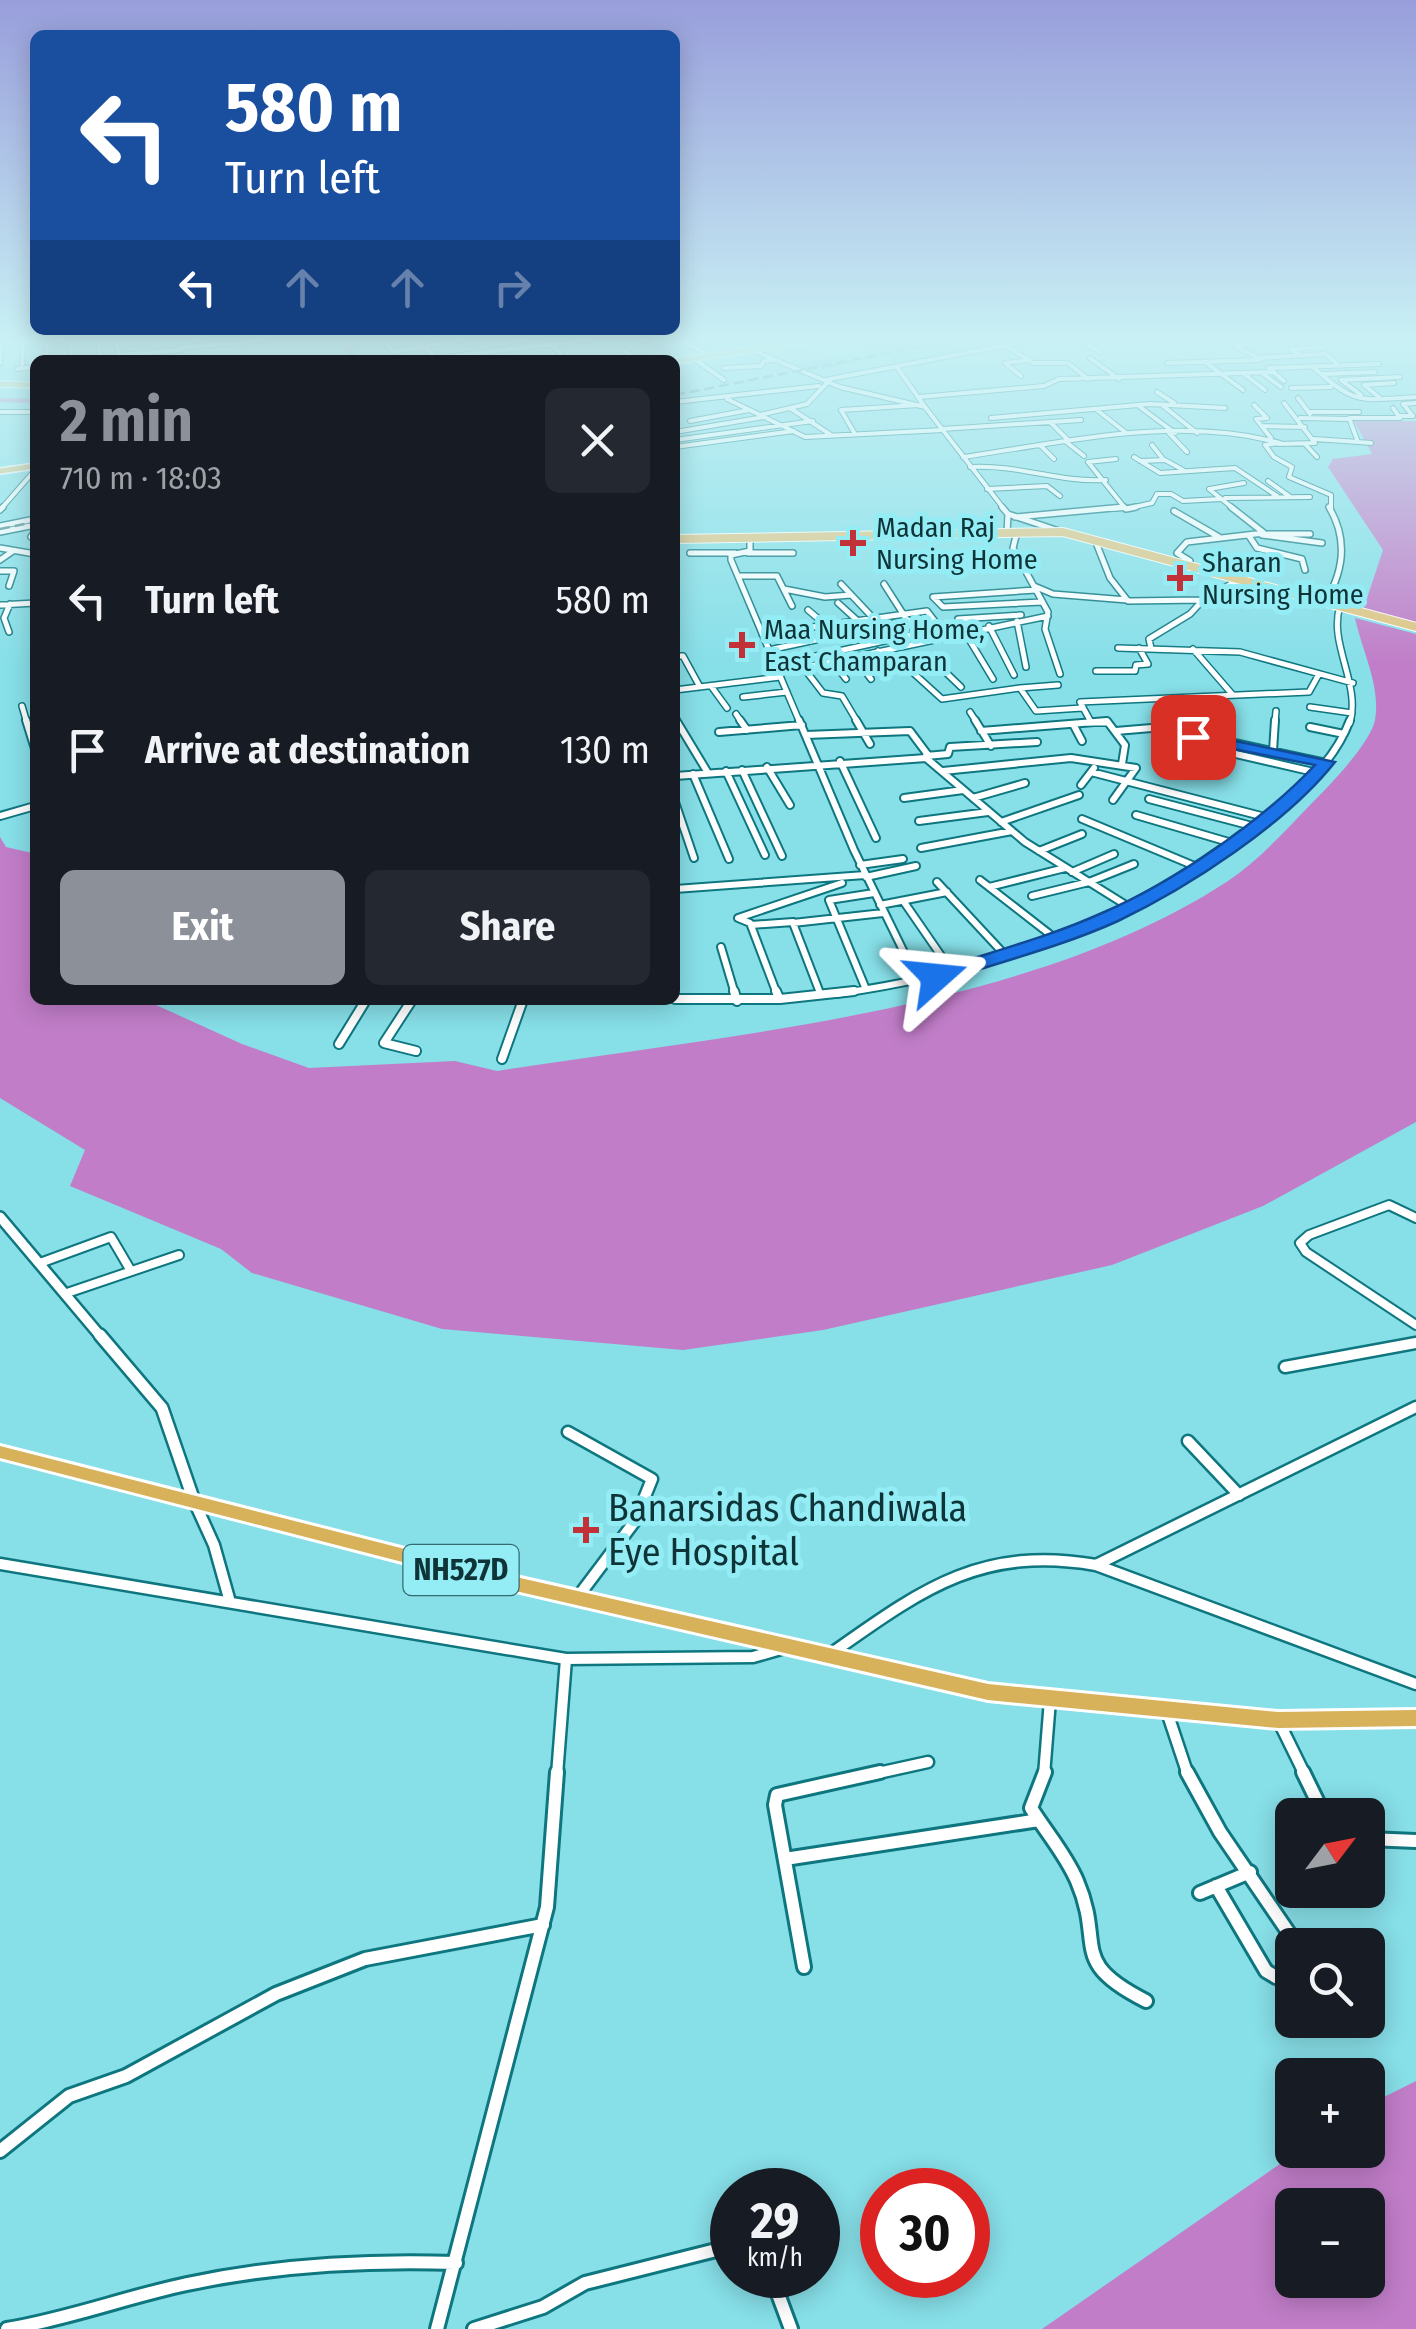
<!DOCTYPE html>
<html lang="en">
<head>
<meta charset="utf-8">
<style>
	:root { --surface:#171b24; --page:#242831; --text:#f1f3f6; --muted:#9ea1a6; --accent:#8c9099 }
	body { margin:0; font-family:"Fira Sans Condensed",sans-serif; background:var(--page); color:var(--text); height:100vh; display:flex; flex-direction:column; font-size:38px; white-space:nowrap }
	* { box-sizing:border-box; margin:0 }
	p { font-size:32px; color:var(--muted) }
	.icon { flex:none; width:55px; height:55px; fill:none; stroke:currentColor; stroke-width:2; stroke-linecap:round; stroke-linejoin:round }
	.map { position:relative; flex:1; overflow:hidden }
	.panel { position:absolute; left:30px; top:355px; width:650px; height:650px; display:flex; flex-direction:column; background:var(--surface); border-radius:15px; box-shadow:0 5px 25px #0003 }
	.panel>* { flex:none }
	.banner { position:absolute; left:30px; top:30px; width:650px; height:305px; border-radius:15px; box-shadow:0 5px 25px #0003; background:#1a4fa0; color:#fff; overflow:hidden }
	.needle { width:65px; rotate:58deg }
	.fabs { position:absolute; left:1275px; top:1798px; display:grid; gap:20px }
	.fabs a { display:grid; place-items:center; width:110px; height:110px; border-radius:15px; background:var(--surface); box-shadow:0 5px 25px #0003; font-size:50px }
	.speed { position:absolute; left:710px; top:2168px; display:flex; gap:20px; font-size:50px; font-weight:700; text-align:center }
	.speed>* { display:grid; place-content:center; width:130px; height:130px; border-radius:50%; background:var(--surface); box-shadow:0 5px 25px #0003; line-height:1 }
	.speed small { font-size:25px; font-weight:400 }
	.speed .limit { border:15px solid #d22; background:#fff; color:#111 }
	.pin { position:absolute; display:grid; place-items:center; width:85px; height:85px; color:#fff; margin:-42px; border-radius:20px; box-shadow:0 5px 15px #0006 }
	.me { position:absolute; width:110px; margin:-55px; rotate:72deg; stroke-linejoin:round; filter:drop-shadow(0 0 8px #0008) }
	.turn { display:flex; align-items:center; gap:35px; height:210px; padding:0 30px; font-size:45px }
	.turn .icon { width:130px; height:130px; stroke-width:2.5 }
	.turn b { display:block; font-size:70px; line-height:85px }
	.lanes { display:flex; align-items:center; height:95px; padding:0 30px; background:#0003; justify-content:center; gap:50px; direction:ltr }
	.lanes .off { opacity:.35 }
	.round { display:grid; place-items:center; flex:none; width:105px; height:105px; border-radius:15px; background:var(--page) }
	.head { display:flex; align-items:center; justify-content:space-between; height:170px; padding:0 30px }
	h1 { font-size:60px; font-weight:700; line-height:75px; color:var(--accent) }
	.primary-button { display:flex; gap:20px; margin-top:auto; padding:20px 30px }
	.primary-button a { flex:1; height:115px; border-radius:15px; background:var(--accent); color:#fff; font-size:40px; font-weight:700; line-height:115px; text-align:center }
	.primary-button a+a { background:var(--page); color:var(--text) }
	ul { padding:0; list-style:none }
	li { display:flex; align-items:center; gap:30px; height:150px; padding:0 30px }
	li div { flex:1 }
	li b { display:block; font-size:38px }
	li em { font-style:normal }
	.map>svg:first-child { display:block }
	.built { fill:#70d2db }
	.water { fill:#c17dc8; fill-rule:evenodd }
	.lines { fill:none; stroke-linecap:round; stroke-linejoin:round }
	.river { fill:#c17dc8; fill-rule:evenodd }
	.minor-far5-casing { stroke:#0e767f; stroke-width:6 }
	.minor-far4-casing { stroke:#0e767f; stroke-width:8 }
	.minor-far3-casing { stroke:#0e767f; stroke-width:10 }
	.minor-far2-casing { stroke:#0e767f; stroke-width:12 }
	.minor-far1-casing { stroke:#0e767f; stroke-width:15 }
	.minor-casing { stroke:#0e767f; stroke-width:18 }
	.tertiary-far3-casing { stroke:#0e767f; stroke-width:6 }
	.tertiary-far2-casing { stroke:#0e767f; stroke-width:8 }
	.tertiary-far1-casing { stroke:#0e767f; stroke-width:14 }
	.tertiary-casing { stroke:#0e767f; stroke-width:16 }
	.primary-far1-casing { stroke:#fff; stroke-width:8 }
	.primary-casing { stroke:#fff; stroke-width:10 }
	.trunk-casing { stroke:#fff; stroke-width:6 }
	.minor-far5 { stroke:#fff; stroke-width:4 }
	.minor-far4 { stroke:#fff; stroke-width:5 }
	.minor-far3 { stroke:#fff; stroke-width:6 }
	.minor-far2 { stroke:#fff; stroke-width:8 }
	.minor-far1 { stroke:#fff; stroke-width:10 }
	.minor { stroke:#fff; stroke-width:12 }
	.tertiary-far3 { stroke:#fff; stroke-width:4 }
	.tertiary-far2 { stroke:#fff; stroke-width:5 }
	.tertiary-far1 { stroke:#fff; stroke-width:9 }
	.tertiary { stroke:#fff; stroke-width:11 }
	.primary-far1 { stroke:#e1c583; stroke-width:5 }
	.primary { stroke:#e1c583; stroke-width:8 }
	.trunk { fill:#d7b25a; fill-rule:evenodd }
	.rail { stroke:#4b8a90; stroke-width:2.5; stroke-dasharray:10 5; stroke-linecap:butt }
	.route { fill:#1a73e8; stroke:#114b97; stroke-width:2.5 }
	.poi-dot { fill:#c13137; stroke:#94ecf5; stroke-width:4 }
	.labels { text-anchor:middle; dominant-baseline:central; stroke-width:10; stroke-linejoin:round; paint-order:stroke }
	.far-poi-label { font-size:28px; fill:#0e3438; stroke:#94ecf5; text-anchor:start }
	.shield { fill:#94ecf5; stroke:#366b71; stroke-width:2.5 }
	.shield-label { font-size:30px; font-weight:bold; fill:#0e3438 }
	.near-poi-label { font-size:38px; fill:#0e3438; stroke:#94ecf5; text-anchor:start }
</style>
</head>
<body>
<div class="map">
<svg width="1416" height="2329" viewBox="0 0 1416 2329">
	<rect width="100%" height="100%" fill="#87dfe8"/>
	<path class="built" d="M866,340h155l-126,25 -18,-6 -68,13 -16,-7 79,-16z"/>
	<path class="water" d="M1354,421h62v203l-53,-14 20,-60 -55,-83 5,-8 39,-5z
		M1355,618l61,16v488l-153,84 -151,59 -289,65 -140,20 -241,-21 -190,-56 -31,-24 -151,-63 15,-36 -85,-52v-261l6,10 26,6 3,6v141h110l97,44 67,24 146,-7 42,10c232,-37 531,-59 731,-190 31,-21 57,-50 83,-77 18,-18 59,-60 64,-84 6,-34 -13,-69 -20,-102z
		M1416,2081v248h-374l258,-179h68v-45zM1292,2205h76v75h-76z"/>
	<g class="lines">
		<path class="river" d="M342,340h8l7,20h-8z
			M0,398l35,1v4l-35,-1z"/>
		<defs>
			<path id="minor-far5" d="M71,340v15
				M99,340l1,17
				M116,340l3,15 62,-5
				M142,340l1,5
				M384,340l9,12 67,-12
				M415,340l24,19
				M680,340l28,14
				M1080,340l20,12
				M1093,340l5,3
				M1164,340h56
				M1269,340h57
				M47,341v19
				M511,342l13,-2
				M548,342l13,12 -6,6
				M0,344l55,-4
				M1251,344l-15,2 22,12
				M1005,346l26,15
				M180,348l85,-8
				M623,350l16,10
				M1302,356l-11,-7 32,-2
				M437,358l150,-18
				M693,358l31,22
				M1090,358l29,21
				M1257,358l69,-4 11,10
				M128,360l57,-4
				M419,360l20,-1
				M1205,362l38,28
				M0,363l1,-19
				M1033,363h35l20,16
				M1167,363l93,-3
				M1313,367c43,39 47,33 103,30
				M22,368l1,-26
				M724,368l37,-2 3,-5 12,-1
				M1268,368l111,-4
				M17,369l18,-2
				M1272,371l12,10
				M1243,373l22,17
				M1262,373l19,14
				M1323,374l52,-2
				M1021,376l-16,-13 25,-3
				M828,382l-21,22 -47,11 45,22 138,-7
				M1291,388l40,-1
				M1157,392l17,11
				M919,397l125,-11 15,-7 215,-7
				M1357,397l4,-2 -20,-15 59,-3
				M1298,398l12,16
				M1380,398l-16,-13 30,-2
				M727,399l33,16
				M675,402l144,-16
				M1162,405l35,28
				M1254,405l13,13 -11,1 15,19
				M1140,407l35,26
				M790,408l41,27
				M1097,410l28,22
				M0,412h35
				M1308,412h51
				M1400,416h13l-10,-12 13,-1
				M991,418l159,-14 75,4
				M1300,418l49,1
				M690,421l59,-11
				M1050,422l19,19
				M1262,426l43,1
				M942,429l139,-9
				M675,432l89,-15
				M1169,433l18,19
				M855,434l-14,-24 77,-5
				M1314,439l45,3
				M675,440l138,-19
				M1065,441l19,15
				M1371,443l-13,-1 -9,-24h51l-7,-10
				M1279,444l36,-1 -31,-40
				M1305,444l12,13
				M1040,445l14,14
				M1152,445l11,14
				M675,447l119,-16
				M963,457c103,-15 215,-42 317,-14l-15,2 9,12 18,10 -3,10 42,18v14
				M1134,457l26,16 75,-5 42,28
				M1140,461l25,-1 18,10
				M970,467c49,-3 88,16 136,13
				M1268,481l21,15
				M987,489l60,-3 13,10
				M1225,498l85,-1
				M1,509l34,-39
				M1110,509l15,-1 -37,-46 28,-3
				M1126,509l26,-6 5,-9h14l12,7 38,-2
				M1234,509l-25,-20 35,-6"/>
			<path id="minor-far4" d="M1126,509l10,-2
				M0,510l3,-3
				M1174,511l45,26
				M1015,517l109,-10
				M0,526l35,-7
				M0,532l35,-7
				M1017,532l-4,16 35,64 -3,17 15,45
				M1268,534h42
				M1262,535l60,8
				M1249,536l8,12 45,11 3,11
				M31,537l4,-6
				M750,540v11l-19,4v5l69,163
				M1095,540l15,38 18,23 75,-1 37,-21
				M0,548l35,6
				M690,553h45
				M748,553h45
				M0,560l13,-9
				M1189,566l1,-5 -13,-8 10,-11 77,-9 -33,-26
				M0,571h14l-5,15
				M738,576h39l15,30
				M841,584l33,35
				M1034,586l19,8 74,6
				M784,589l41,8 26,-2
				M1036,590l-103,7 10,10 99,-5
				M1325,602c19,-31 23,-63 4,-95
				M838,603l21,19
				M0,605l35,-2
				M1340,606c-12,37 21,78 10,117
				M808,610l19,16
				M958,619l63,-4
				M1017,621l9,46
				M989,626l25,49
				M964,631l29,48
				M9,632l-5,-14 6,-14
				M762,634l165,-23 19,25
				M1118,648l122,4 113,31
				M1151,648l-2,-9 41,-25 13,-14
				M1193,649l39,45
				M769,650l139,-30
				M878,651l16,18h15l33,30 78,-11 16,23 46,-3
				M675,656h8l17,31
				M854,656l17,23
				M832,661l14,18
				M935,662l26,25
				M775,665l141,-31 -32,-50
				M803,667l20,26 19,3 16,27
				M1096,671h39l1,-6 12,-1 -9,-16
				M778,673l270,-57
				M711,686l16,22
				M1020,688l38,-3
				M675,690l105,-13
				M743,697l44,-5
				M22,706l5,17
				M1310,707l42,6
				M970,712l7,11
				M736,714l6,9
				M675,718l3,5
				M1091,722l-11,-20 229,-10 10,-18
				M1087,723h21
				M1275,723l1,-12"/>
			<path id="minor-far3" d="M26,720l9,29
				M676,720l32,53
				M740,720l7,10
				M799,720l55,130 63,129
				M856,720l14,24
				M975,720l16,26
				M1073,724l9,17
				M1310,727l34,7
				M981,731l126,-10 18,24 -3,19
				M1116,731l71,-6
				M719,732l83,-7
				M806,735l104,-4 18,24
				M1169,736l47,3 110,24
				M1201,746l117,27
				M1273,751l2,-31
				M926,756l22,-2 2,-7 87,-5
				M840,761l36,77
				M767,767l23,38
				M742,770l40,86
				M726,771l39,84
				M943,771l128,-13 65,10 -23,32
				M1091,772l174,45
				M693,774l36,85
				M675,776l251,-18 99,84 104,65
				M1081,785l13,-17
				M904,798l59,-8
				M973,798l52,-15
				M1149,799l103,27
				M675,802l19,56
				M1136,815l96,28
				M0,816l35,-10
				M1082,819l115,48
				M919,821l69,-9
				M1001,822l78,-27
				M921,848l91,-17
				M1039,851l43,-17
				M860,865l43,-6
				M1072,872l42,-18
				M866,877l50,-11
				M980,880l76,59
				M937,882l68,73
				M989,887l76,-19
				M675,889l190,-14
				M1032,896l57,-14 45,-18
				M904,902l49,71
				M880,905l67,-13
				M751,925l42,-3
				M721,947l14,47
				M865,987l-36,-87 45,-7
				M820,993l-27,-70 90,-10
				M777,994l-27,-71 -12,-5 104,-35
				M836,994c166,-24 284,-67 418,-169 40,-30 78,-57 96,-105"/>
			<path id="minor-far2" d="M734,991l3,10
				M776,991l3,7
				M675,999h105l74,-8
				M412,1000l-28,43 32,8
				M339,1044l27,-44
				M502,1059l21,-59
				M1416,1218l-27,-13 -80,30 -9,8 6,9 110,73
				M40,1263l71,-26 20,34
				M67,1293l112,-38"/>
			<path id="minor-far1" d="M1285,1367l131,-24
				M1416,1407l-320,158 320,119
				M568,1432l84,47 -17,42 -58,77
				M1188,1441l51,54
				M194,1501l20,44 16,57
				M0,1564l566,95 187,-2 28,-8
				M829,1655c91,-64 150,-110 267,-90
				M1167,1712l21,63
				M1278,1720l27,55
				M557,1775l9,-116
				M869,1775l59,-13
				M1044,1775l6,-75"/>
			<path id="minor" d="M1045,1772l-14,36c15,24 35,47 46,73 28,65 -10,80 69,120
				M1187,1772l33,60 77,113
				M1303,1772l21,43
				M1368,1839l48,2
				M785,1859l254,-39
				M1216,1886l50,85 10,6 16,-4
				M1200,1893l50,-21
				M804,1967l-29,-162 2,-10 103,-23
				M0,2151l69,-55 57,-20 150,-82 89,-35 178,-34
				M771,2275l20,54
				M7,2329c61,-10 119,-32 180,-45 89,-19 179,-24 269,-21
				M437,2329l110,-422 10,-135
				M474,2329l69,-22 42,-24 147,-37"/>
			<path id="tertiary-far3" d="M747,348l93,39 85,20 79,102
				M897,367l28,40
				M825,380l209,-40"/>
			<path id="tertiary-far2" d="M1002,507l6,7 -1,19
				M1008,514l54,18"/>
			<path id="tertiary-far1" d="M0,1217l102,121"/>
			<path id="tertiary" d="M100,1335l62,73 32,93"/>
			<path id="primary-far1" d="M675,361l141,-21
				M0,384l35,1
				M0,471l35,-5"/>
			<path id="primary" d="M675,539l388,-7 353,95"/>
			<path id="trunk" d="M0,1446l503,128 485,110 290,28 138,-2v16l-138,2 -290,-28 -485,-112 -503,-130z"/>
		</defs>
		<use href="#minor-far5" class="minor-far5-casing"/>
		<use href="#minor-far4" class="minor-far4-casing"/>
		<use href="#minor-far3" class="minor-far3-casing"/>
		<use href="#minor-far2" class="minor-far2-casing"/>
		<use href="#minor-far1" class="minor-far1-casing"/>
		<use href="#minor" class="minor-casing"/>
		<use href="#tertiary-far3" class="tertiary-far3-casing"/>
		<use href="#tertiary-far2" class="tertiary-far2-casing"/>
		<use href="#tertiary-far1" class="tertiary-far1-casing"/>
		<use href="#tertiary" class="tertiary-casing"/>
		<use href="#primary-far1" class="primary-far1-casing"/>
		<use href="#primary" class="primary-casing"/>
		<use href="#trunk" class="trunk-casing"/>
		<use href="#minor-far5" class="minor-far5"/>
		<use href="#minor-far4" class="minor-far4"/>
		<use href="#minor-far3" class="minor-far3"/>
		<use href="#minor-far2" class="minor-far2"/>
		<use href="#minor-far1" class="minor-far1"/>
		<use href="#minor" class="minor"/>
		<use href="#tertiary-far3" class="tertiary-far3"/>
		<use href="#tertiary-far2" class="tertiary-far2"/>
		<use href="#tertiary-far1" class="tertiary-far1"/>
		<use href="#tertiary" class="tertiary"/>
		<use href="#primary-far1" class="primary-far1"/>
		<use href="#primary" class="primary"/>
		<use href="#trunk" class="trunk"/>
		<path class="rail" d="M675,395l279,-55
			M0,529l35,-7"/>
	</g>
	<linearGradient id="sky" x2="0" y2="1"><stop stop-color="#989edb"/><stop offset="0.51" stop-color="#c9f1f5"/><stop offset="1" stop-color="#c9f1f5" stop-opacity="0"/></linearGradient>
	<rect width="1416" height="666" fill="url(#sky)"/>
	<path class="route" d="M1193,732l142,30c-49,62 -146,125 -217,159 -55,25 -118,41 -175,60h-14v-8c57,-20 118,-35 173,-60 72,-31 159,-91 213,-148l-128,-25v-6z"/>
	<g class="poi-dot">
		<path d="M848 528h10v10h10v10h-10v10h-10v-10h-10v-10h10z"/>
		<path d="M1175 563h10v10h10v10h-10v10h-10v-10h-10v-10h10z"/>
		<path d="M737 630h10v10h10v10h-10v10h-10v-10h-10v-10h10z"/>
		<path d="M581 1515h10v10h10v10h-10v10h-10v-10h-10v-10h10z"/>
	</g>
	<g class="labels">
		<g class="far-poi-label">
			<text x="876" y="527">Madan Raj<tspan x="876" dy="32">Nursing Home</tspan></text>
			<text x="1202" y="562">Sharan<tspan x="1202" dy="32">Nursing Home</tspan></text>
			<text x="764" y="629">Maa Nursing Home,<tspan x="764" dy="32">East Champaran</tspan></text>
		</g>
		<rect class="shield" x="403.5" y="1545" width="115" height="50" rx="8"/>
		<g class="shield-label">
			<text x="461" y="1570">NH527D</text>
		</g>
		<g class="near-poi-label">
			<text x="608" y="1508">Banarsidas Chandiwala<tspan x="608" dy="44">Eye Hospital</tspan></text>
		</g>
	</g>
</svg>
<div class="fabs">
<a><svg class="needle" viewBox="-14 -14 28 28"><path d="M0-13l5 13h-10z" fill="#e53935"/><path d="M0 13l5-13h-10z" fill="#9ea1a6"/></svg></a>
<a><svg class="icon" aria-label="search" viewBox="0 0 24 24"><circle cx="10" cy="10" r="6"/><path d="M15 15l6 6"/></svg></a>
<a>+</a>
<a>−</a>
</div>
<div class="speed"><div>29<small>km/h</small></div><div class="limit">30</div></div>
<div class="pin" style="left:1193px;top:737px;background:#d93025"><svg class="icon" aria-label="arrive" viewBox="0 0 24 24"><path d="M6 21V4h12l-3 4 3 4H6"/></svg></div>
<svg class="me" style="left:936px;top:977px" viewBox="-20 -20 40 40"><path d="M0-17L14 15 0 8-14 15z" fill="#1a73e8" stroke="#fff" stroke-width="4"/></svg>
<div class="banner">
<div class="turn"><svg class="icon" aria-label="left" viewBox="0 0 24 24"><path d="M17 20v-9H6M10 6l-5 5 5 5"/></svg><div><b>580 m</b>Turn left</div></div>
<div class="lanes"><svg class="icon" aria-label="left" viewBox="0 0 24 24"><path d="M17 20v-9H6M10 6l-5 5 5 5"/></svg><svg class="icon off" aria-label="ahead" viewBox="0 0 24 24"><path d="M12 20V5M6 11l6-6 6 6"/></svg><svg class="icon off" aria-label="ahead" viewBox="0 0 24 24"><path d="M12 20V5M6 11l6-6 6 6"/></svg><svg class="icon off" aria-label="right" viewBox="0 0 24 24"><path d="M7 20v-9h11M14 6l5 5-5 5"/></svg></div>
</div>
<section class="panel">
<div class="head"><div><h1>2 min</h1><p>710 m · 18:03</p></div><a class="round"><svg class="icon" aria-label="close" viewBox="0 0 24 24"><path d="M6 6l12 12M18 6L6 18"/></svg></a></div>
<ul>
<li><svg class="icon" aria-label="left" viewBox="0 0 24 24"><path d="M17 20v-9H6M10 6l-5 5 5 5"/></svg><div><b>Turn left</b></div><em>580 m</em></li>
<li><svg class="icon" aria-label="arrive" viewBox="0 0 24 24"><path d="M6 21V4h12l-3 4 3 4H6"/></svg><div><b>Arrive at destination</b></div><em>130 m</em></li>
</ul>
<div class="primary-button"><a>Exit</a><a>Share</a></div>
</section>
</div>
</body>
</html>
